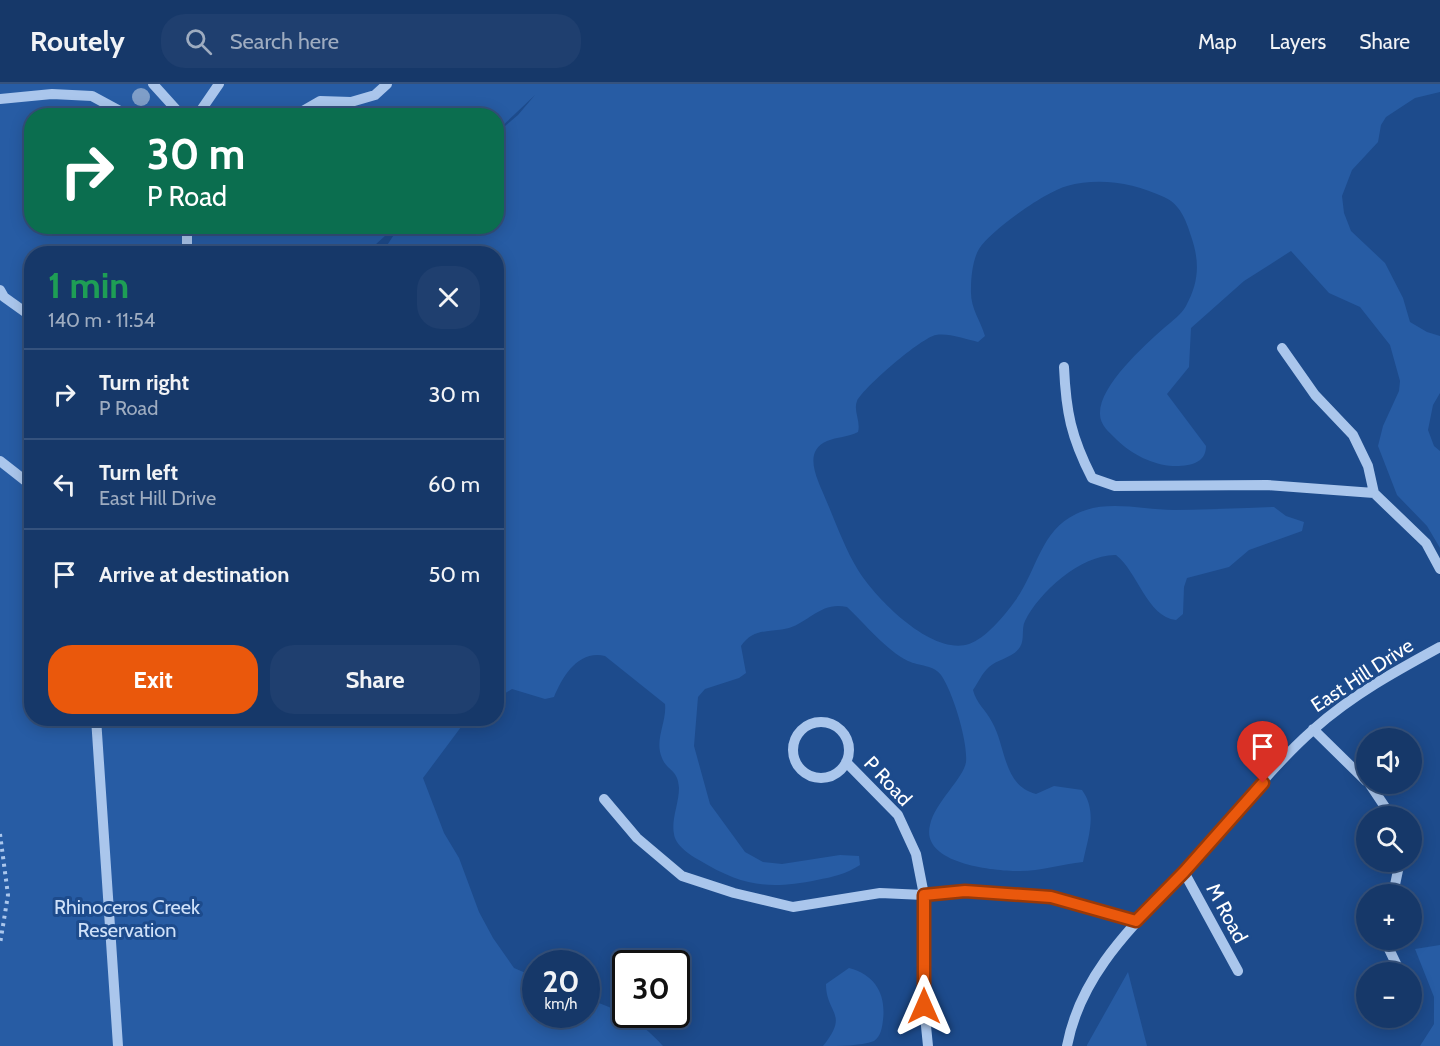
<!DOCTYPE html>
<html lang="en">
<head>
<meta charset="utf-8">
<style>
	:root { --surface:#163869; --page:#1f3f6f; --text:#f1f3f6; --muted:#9eacc0; --line:#35527d; --accent:#ea580c }
	body { margin:0; font-family:Cabin,sans-serif; background:var(--page); color:var(--text); height:100vh; display:flex; flex-direction:column; font-size:22px; white-space:nowrap }
	* { box-sizing:border-box; margin:0 }
	p { font-size:20px; color:var(--muted) }
	.icon { flex:none; width:33px; height:33px; fill:none; stroke:currentColor; stroke-width:2; stroke-linecap:round; stroke-linejoin:round }
	.map { position:relative; flex:1; overflow:hidden }
	.side { position:absolute; left:24px; top:162px; width:480px; height:480px; display:flex; flex-direction:column; background:var(--surface); border-radius:24px; box-shadow:0 3px 15px #0003,0 0 0 2px var(--line) }
	.side>* { flex:none }
	.top-card { position:absolute; left:24px; top:24px; width:480px; height:126px; border-radius:24px; box-shadow:0 3px 15px #0003,0 0 0 2px var(--line); background:#0b6e4f; color:#fff; overflow:hidden }
	.tools { position:absolute; left:1356px; top:644px; display:grid; gap:12px }
	.tools a { display:grid; place-items:center; width:66px; height:66px; border-radius:50%; background:var(--surface); box-shadow:0 3px 15px #0003,0 0 0 2px var(--line); font-size:30px }
	.speed { position:absolute; left:522px; top:866px; display:flex; gap:12px; font-size:30px; font-weight:700; text-align:center }
	.speed>* { display:grid; place-content:center; width:78px; height:78px; border-radius:50%; background:var(--surface); box-shadow:0 3px 15px #0003,0 0 0 2px var(--line); line-height:1 }
	.speed small { font-size:15px; font-weight:400 }
	.speed .limit { border:3px solid #111; border-radius:9px; background:#fff; color:#111 }
	.pin { position:absolute; display:grid; place-items:center; width:51px; height:51px; color:#fff; margin:-62px -26px; border-radius:50% 50% 50% 0; rotate:-45deg; box-shadow:0 0 6px #0007 }
	.pin .icon { rotate:45deg }
	.me { position:absolute; width:66px; margin:-33px; rotate:0deg; stroke-linejoin:round; filter:drop-shadow(0 0 4px #0008) }
	.turn { display:flex; align-items:center; gap:21px; height:126px; padding:0 24px; font-size:27px }
	.turn .icon { width:78px; height:78px; stroke-width:2.5 }
	.turn b { display:block; font-size:42px; line-height:51px }
	.round { display:grid; place-items:center; flex:none; width:63px; height:63px; border-radius:24px; background:var(--page) }
	.headline { display:flex; align-items:center; justify-content:space-between; height:102px; padding:0 24px }
	h1 { font-size:36px; font-weight:700; line-height:45px; color:#1e9e55 }
	.primary-button { display:flex; gap:12px; margin-top:auto; padding:12px 24px }
	.primary-button a { flex:1; height:69px; border-radius:24px; background:var(--accent); color:#fff; font-size:24px; font-weight:700; line-height:69px; text-align:center }
	.primary-button a+a { background:var(--page); color:var(--text) }
	ul { padding:0; list-style:none }
	li { display:flex; align-items:center; gap:18px; height:90px; padding:0 24px; border-top:2px solid var(--line) }
	li div { flex:1 }
	li b { display:block; font-size:22px }
	li em { font-style:normal }
	header { display:flex; align-items:center; gap:36px; box-sizing:border-box; height:84px; padding:0 30px; background:var(--surface); border-bottom:2px solid var(--line) }
	header strong { font-size:28px }
	nav { display:flex; gap:33px; margin-inline-start:auto; font-size:21px }
	.search { width:420px; height:54px; background:var(--page); display:flex; align-items:center; gap:15px; box-sizing:border-box; padding:0 21px; border-radius:24px; color:var(--muted); font-size:22px }
	.map>svg:first-child { display:block }
	.green { fill:#275ca4 }
	.lines { fill:none; stroke-linecap:round; stroke-linejoin:round }
	.path { stroke:#aac6ec; stroke-width:4; stroke-dasharray:3 4.5; stroke-linecap:butt }
	.minor { stroke:#aac6ec; stroke-width:10 }
	.tree { fill:#7f9ec8 }
	.route-casing { stroke:#983908; stroke-width:15 }
	.route { stroke:#ea580c; stroke-width:10 }
	.labels { text-anchor:middle; dominant-baseline:central; stroke-width:6; stroke-linejoin:round; paint-order:stroke }
	.street-label { font-size:20px; fill:#fff; stroke:#1d4b8c }
	.park-label { font-size:20px; fill:#cfe1f9; stroke:#1d4b8c }
</style>
</head>
<body>
<header>
<strong>Routely</strong>
<div class="search"><svg class="icon" aria-label="search" viewBox="0 0 24 24"><circle cx="10" cy="10" r="6"/><path d="M15 15l6 6"/></svg>Search here</div>
<nav><a>Map</a><a>Layers</a><a>Share</a></nav>
</header>
<div class="map">
<svg width="1440" height="962" viewBox="0 0 1440 962">
	<rect width="100%" height="100%" fill="#1d4b8c"/>
	<path class="green" d="M0,0h1440v8l-25,6 -29,19 -5,8 -3,17 -26,28 -10,26 2,17 7,18 34,32 18,35 7,24 17,10 13,4v57l-7,12 -5,25 6,16 6,5v97l-13,-22 -30,-31 -19,-49 5,-20 16,-35 1,-10 -10,-36 -30,-38 -31,-14 -38,-42 -47,30 -53,47 -2,39 -22,27 39,52c0,18 -17,20 -33,20 -20,-1 -42,-12 -56,-26 -8,-8 -17,-15 -17,-26 -1,-28 44,-68 64,-86 8,-7 17,-13 22,-22 13,-24 14,-44 5,-70 -5,-16 -11,-32 -27,-39 -30,-14 -65,-20 -97,-11 -22,6 -76,44 -88,63 -6,10 -8,27 -8,40 -1,19 9,30 14,47l-7,6c-13,-3 -29,-9 -42,-7 -14,2 -72,52 -79,66 -4,10 4,20 1,31 -10,5 -21,5 -31,9 -26,11 -8,41 -1,59 10,23 19,49 32,70 18,29 74,86 111,74 16,-5 36,-29 46,-43 22,-30 25,-70 61,-87 30,-15 66,-4 98,-4 33,0 66,-2 100,-3l12,9 18,6 -2,9 -53,19 -20,17 -42,11 -3,9 -1,27 -7,6c-29,-3 -38,-48 -60,-65 -34,-1 -77,37 -91,66 -4,8 0,18 -5,26 -7,11 -23,12 -31,20 -7,6 -11,16 -16,23 3,13 13,20 19,32 14,24 11,64 44,72l18,-8 28,4c16,22 6,48 1,72 -20,2 -43,9 -63,9 -25,0 -100,-7 -90,-46 5,-23 34,-47 36,-63 2,-20 -13,-70 -25,-87 -7,-10 -22,-9 -33,-14 -22,-11 -43,-37 -61,-54 -25,-6 -37,14 -58,21 -19,5 -35,-1 -48,18l5,27 -7,5 -34,11 -7,8 -4,49 16,58 35,48 18,10 19,2 58,-9 19,1 1,9c-14,9 -27,12 -43,15 -49,10 -75,6 -118,-20 -9,-5 -24,-15 -25,-26 -3,-14 5,-31 5,-46 -1,-19 -12,-17 -17,-30 -8,-18 5,-36 3,-54l-60,-48c-27,-6 -42,20 -51,41l-9,2 -33,-10 -15,9 -1,-444 -114,-1 17,-26 97,-1 1,-93 21,-18 17,-20 -38,36 -1,-15h-464v110l363,1 -29,26 -334,1v464l439,1 -10,8 -38,51 21,55 15,25 20,54 14,26 21,30 21,9 1,37h50l1,-15c35,12 50,19 76,47h-663z
		M1440,861v101h-20l14,-22v-27l-19,-48z
		M849,884c27,7 37,27 34,52 -1,8 -2,16 -9,21 -14,5 -35,5 -51,5 27,-33 3,-32 3,-62z
		M1128,888l19,74h-60v-1z"/>
	<g class="lines">
		<path class="path" d="M0,750l8,61 -8,49"/>
		<path class="minor" d="M153,0l29,32
			M0,15l52,-5 40,2 37,20
			M197,32l22,-32
			M294,32l26,-15 31,1 24,-7 12,-11
			M187,142v28
			M0,206l4,7 28,20
			M1282,264l33,47 38,40 15,31 6,27
			M1064,283c2,45 7,70 28,111l23,8 152,-1 107,8 52,50 14,26
			M0,377l32,25
			M96,634l22,328
			M793 666a28 28 0 1 1 56 0a28 28 0 1 1-56 0Z
			M1313,645l53,52
			M846,678l52,53 18,39 8,41v111l4,40
			M1369,699l22,33
			M604,715l33,39 45,38 52,17 59,14 87,-14 44,2 41,-4 86,6 85,24
			M1184,788l54,99
			M1393,810l7,-33
			M1390,855l-1,10 11,23
			M1412,920v3
			M1067,962c16,-84 83,-134 136,-195 36,-41 70,-86 111,-122 38,-34 82,-58 126,-82"/>
	</g>
	<circle class="tree" cx="141" cy="13" r="9"/>
	<g class="lines">
		<defs>
			<path id="route" d="M924,922v-111l41,-4 86,6 85,24 48,-49 79,-89"/>
		</defs>
		<use href="#route" class="route-casing"/>
		<use href="#route" class="route"/>
	</g>
	<g class="labels">
		<g class="street-label">
			<text transform="translate(1362 591) rotate(-33)">East Hill Drive</text>
			<text transform="translate(888 697) rotate(47)">P Road</text>
			<text transform="translate(1227 829) rotate(62)">M Road</text>
		</g>
		<g class="park-label">
			<text x="127" y="823">Rhinoceros Creek<tspan x="127" dy="23">Reservation</tspan></text>
		</g>
	</g>
</svg>
<div class="tools">
<a><svg class="icon" aria-label="sound" viewBox="0 0 24 24"><path d="M4 9h4l5-4v14l-5-4H4zM17 9q2 3 0 6"/></svg></a>
<a><svg class="icon" aria-label="search" viewBox="0 0 24 24"><circle cx="10" cy="10" r="6"/><path d="M15 15l6 6"/></svg></a>
<a>+</a>
<a>−</a>
</div>
<div class="speed"><div>20<small>km/h</small></div><div class="limit">30</div></div>
<div class="pin" style="left:1263px;top:699px;background:#d93025"><svg class="icon" aria-label="arrive" viewBox="0 0 24 24"><path d="M6 21V4h12l-3 4 3 4H6"/></svg></div>
<svg class="me" style="left:924px;top:922px" viewBox="-20 -20 40 40"><path d="M0-17L14 15 0 8-14 15z" fill="#ea580c" stroke="#fff" stroke-width="4"/></svg>
<div class="top-card">
<div class="turn"><svg class="icon" aria-label="right" viewBox="0 0 24 24"><path d="M7 20v-9h11M14 6l5 5-5 5"/></svg><div><b>30 m</b>P Road</div></div>
</div>
<section class="side">
<div class="headline"><div><h1>1 min</h1><p>140 m · 11:54</p></div><a class="round"><svg class="icon" aria-label="close" viewBox="0 0 24 24"><path d="M6 6l12 12M18 6L6 18"/></svg></a></div>
<ul>
<li><svg class="icon" aria-label="right" viewBox="0 0 24 24"><path d="M7 20v-9h11M14 6l5 5-5 5"/></svg><div><b>Turn right</b><p>P Road</p></div><em>30 m</em></li>
<li><svg class="icon" aria-label="left" viewBox="0 0 24 24"><path d="M17 20v-9H6M10 6l-5 5 5 5"/></svg><div><b>Turn left</b><p>East Hill Drive</p></div><em>60 m</em></li>
<li><svg class="icon" aria-label="arrive" viewBox="0 0 24 24"><path d="M6 21V4h12l-3 4 3 4H6"/></svg><div><b>Arrive at destination</b></div><em>50 m</em></li>
</ul>
<div class="primary-button"><a>Exit</a><a>Share</a></div>
</section>
</div>
</body>
</html>
